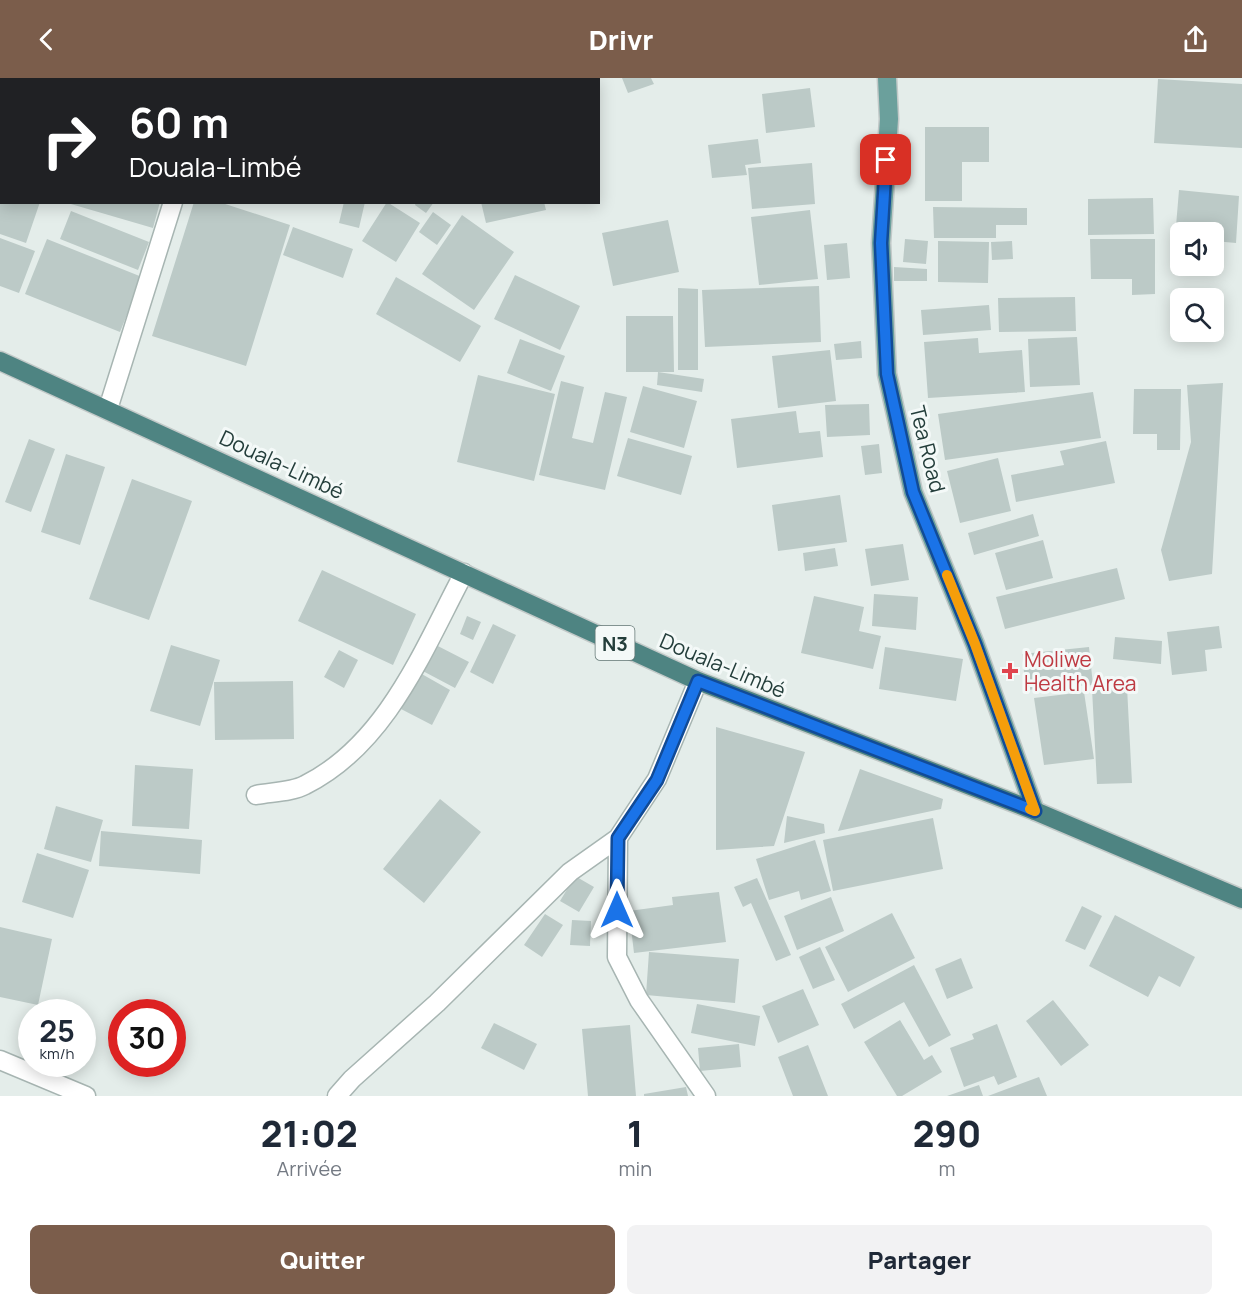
<!DOCTYPE html>
<html lang="fr">
<head>
<meta charset="utf-8">
<style>
	:root { --surface:#fff; --page:#f2f2f3; --text:#1f2937; --muted:#747a83; --accent:#7b5d4b }
	body { margin:0; font-family:Manrope,sans-serif; background:var(--page); color:var(--text); height:100vh; display:flex; flex-direction:column; font-size:22px; white-space:nowrap }
	* { box-sizing:border-box; margin:0 }
	p { font-size:20px; color:var(--muted) }
	.icon { flex:none; width:33px; height:33px; fill:none; stroke:currentColor; stroke-width:2; stroke-linecap:round; stroke-linejoin:round }
	.map { position:relative; height:1018px; overflow:hidden }
	.side { display:flex; flex-direction:column; background:var(--surface); flex:1 }
	.side>* { flex:none }
	.banner { position:absolute; left:0px; top:0px; width:600px; height:126px; box-shadow:0 3px 15px #0003; background:#202124; color:#fff; overflow:hidden }
	.tools { position:absolute; left:1170px; top:144px; display:grid; gap:12px }
	.tools a { display:grid; place-items:center; width:54px; height:54px; border-radius:9px; background:var(--surface); box-shadow:0 3px 15px #0003; font-size:30px }
	.speed { position:absolute; left:18px; top:921px; display:flex; gap:12px; font-size:30px; font-weight:700; text-align:center }
	.speed>* { display:grid; place-content:center; width:78px; height:78px; border-radius:50%; background:var(--surface); box-shadow:0 3px 15px #0003; line-height:1 }
	.speed small { font-size:15px; font-weight:400 }
	.speed .limit { border:9px solid #d22; background:#fff; color:#111 }
	.pin { position:absolute; display:grid; place-items:center; width:51px; height:51px; color:#fff; margin:-26px; border-radius:12px; box-shadow:0 3px 9px #0006 }
	.me { position:absolute; width:66px; margin:-33px; rotate:0deg; stroke-linejoin:round; filter:drop-shadow(0 0 4px #0008) }
	.turn { display:flex; align-items:center; gap:21px; height:126px; padding:0 30px; font-size:27px }
	.turn .icon { width:78px; height:78px; stroke-width:2.5 }
	.turn b { display:block; font-size:42px; line-height:51px }
	.eta { display:flex; justify-content:space-evenly; align-items:center; height:102px; text-align:center }
	.eta b { font-size:36px; font-weight:800; line-height:42px }
	.button { display:flex; gap:12px; margin-top:auto; padding:12px 30px }
	.button a { flex:1; height:69px; border-radius:9px; background:var(--accent); color:#fff; font-size:24px; font-weight:800; line-height:69px; text-align:center }
	.button a+a { background:var(--page); color:var(--text) }
	header { display:flex; justify-content:space-between; align-items:center; height:78px; padding:0 30px; background:var(--accent); color:#fff; font-size:27px; font-weight:800 }
	.map>svg:first-child { display:block }
	.building { fill:#bccac7 }
	.lines { fill:none; stroke-linecap:round; stroke-linejoin:round }
	.minor-casing { stroke:#a7b5b2; stroke-width:21 }
	.primary-casing { stroke:#c2c9c8; stroke-width:21 }
	.trunk-casing { stroke:#c2c9c8; stroke-width:21 }
	.minor { stroke:#fff; stroke-width:18 }
	.primary { stroke:#6ba09c; stroke-width:18 }
	.trunk { stroke:#4e8482; stroke-width:18 }
	.route-casing { stroke:#114b97; stroke-width:15 }
	.route { stroke:#1a73e8; stroke-width:10 }
	.slow { stroke:#f59e0b; stroke-width:10 }
	.health-dot { fill:#e0444e; stroke:#f4f9f8; stroke-width:2 }
	.labels { text-anchor:middle; dominant-baseline:central; stroke-width:6; stroke-linejoin:round; paint-order:stroke }
	.shield { fill:#f4f9f8; stroke:#627674; stroke-width:1.5 }
	.shield-label { font-size:20px; font-weight:bold; fill:#243e3b }
	.street-label { font-size:21px; fill:#243e3b; stroke:#f4f9f8 }
	.health-label { font-size:21px; fill:#be3a42; stroke:#f4f9f8; text-anchor:start }
</style>
</head>
<body>
<header><svg class="icon" aria-label="back" viewBox="0 0 24 24"><path d="M15 5l-7 7 7 7"/></svg>Drivr<svg class="icon" aria-label="share" viewBox="0 0 24 24"><path d="M12 15V3M7 8l5-5 5 5M5 13v7h14v-7"/></svg></header>
<div class="map">
<svg width="1242" height="1018" viewBox="0 0 1242 1018">
	<rect width="100%" height="100%" fill="#e4edea"/>
	<path class="building" d="M622,0h29l3,6 -26,9z
		M1158,1l84,5v64l-88,-5z
		M810,10l5,39 -49,6 -4,-39z
		M925,49h64v35h-27v39h-37z
		M758,61l3,24 -16,2 2,10 -35,3 -4,-33z
		M812,85l3,41 -63,5 -4,-41z
		M1179,112l60,6 -3,47 -22,-2v-9h-34v6h-5z
		M1153,120l1,36 -66,1v-36z
		M0,124h40l-14,41 -26,-9z
		M64,124h96l-7,26z
		M194,124h25l71,23 -44,141 -94,-30z
		M344,124h21l-6,26 -20,-5z
		M387,124l33,21 -24,39 -34,-21z
		M416,124h18l-8,11 -11,-8z
		M481,124h63l2,8 -60,13z
		M933,129l94,1v17h-31v13h-62z
		M810,132l8,69 -59,6 -8,-68z
		M71,133l78,31 -11,28 -78,-31z
		M433,134l18,13 -14,20 -18,-13z
		M462,137l52,37 -40,58 -52,-36z
		M668,142l11,52 -66,14 -11,-53z
		M293,149l60,22 -10,29 -60,-23z
		M0,160l35,13 -16,42 -19,-7z
		M47,161l95,38 -22,55 -95,-38z
		M905,161l23,2 -2,23 -23,-2z
		M1090,161h65v55l-23,1v-16h-41z
		M938,163l51,1 -1,41 -50,-1z
		M1012,163l1,18 -21,1 -1,-18z
		M847,165l3,35 -23,2 -3,-35z
		M894,189l33,2v12h-33z
		M515,197l65,31 -20,44 -66,-31z
		M396,199l85,49 -21,36 -84,-48z
		M819,208l2,56 -116,5 -3,-57z
		M678,210l20,1v81h-20z
		M1075,219l1,34 -77,1 -1,-34z
		M989,227l2,25 -68,5 -2,-25z
		M626,238h47l1,56h-48z
		M1077,259l3,48 -50,2 -2,-48z
		M978,260l1,15 43,-3 3,42 -97,6 -4,-56z
		M520,261l45,17 -14,35 -44,-18z
		M861,263l1,17 -26,2 -2,-16z
		M830,272l6,51 -58,7 -6,-52z
		M658,294l46,7 -2,13 -45,-7z
		M478,297l77,19 -21,87 -77,-19z
		M561,303l23,6 -12,51 21,5 12,-51 22,5 -22,93 -66,-15z
		M1223,305l-11,191 -43,7 -8,-31 30,-108 -4,-57z
		M643,308l54,15 -13,47 -54,-16z
		M1134,311h47l-1,61h-23v-16h-24z
		M1093,314l8,46 -156,22 -7,-46z
		M869,326l1,31 -43,2 -2,-32z
		M796,333l3,22 21,-2 3,26 -86,11 -6,-49z
		M628,360l64,18 -11,39 -64,-19z
		M29,361l26,10 -24,63 -26,-10z
		M1106,363l9,42 -99,19 -5,-27 53,-10 -4,-14z
		M879,366l3,29 -17,2 -4,-29z
		M66,376l39,13 -25,78 -39,-13z
		M998,380l13,53 -51,12 -13,-52z
		M132,401l60,22 -43,119 -60,-21z
		M840,417l7,47 -69,9 -6,-46z
		M1033,436l6,22 -65,19 -6,-22z
		M1043,462l10,38 -47,12 -11,-37z
		M903,466l6,36 -38,6 -6,-37z
		M835,470l3,18 -33,5 -2,-18z
		M1117,490l8,31 -120,30 -9,-32z
		M322,492l94,44 -23,51 -95,-44z
		M874,516l44,3 -2,33 -44,-4z
		M814,518l50,11 -5,24 22,5 -8,33 -72,-16z
		M467,538l14,6 -8,18 -13,-6z
		M493,546l23,11 -23,49 -23,-12z
		M1219,548l3,22 -17,2 2,21 -35,4 -5,-43z
		M1115,559l47,4 -1,23 -48,-5z
		M432,565l37,19 -14,26 -36,-19z
		M171,567l49,15 -20,66 -50,-15z
		M885,569l78,12 -7,42 -77,-12z
		M1089,569l4,38 -67,5 -4,-36z
		M339,572l19,10 -14,28 -20,-11z
		M420,595l30,17 -18,35 -31,-16z
		M293,603l1,58 -79,1 -1,-58z
		M1127,609l5,96 -35,1 -5,-95z
		M1084,614l10,67 -50,6 -10,-67z
		M716,649l89,25 -31,94 -58,4z
		M135,687l58,4 -4,60 -57,-3z
		M860,691l83,30 -2,10 -103,22z
		M440,721l41,33 -57,71 -41,-34z
		M56,728l47,14 -12,42 -47,-13z
		M787,738l37,8 1,9 -41,10z
		M933,740l10,51 -110,22 -10,-51z
		M101,753l101,9 -2,34 -101,-8z
		M815,762l16,51 -30,9 -2,-9 -30,9 -13,-41z
		M37,775l52,17 -16,48 -51,-16z
		M575,798l19,11 -15,25 -19,-11z
		M757,800l34,77 -15,6 -25,-58 -8,4 -9,-20z
		M719,814l7,50 -92,11 -5,-42 44,-6 -1,-8z
		M831,819l13,34 -47,19 -13,-34z
		M1082,828l20,10 -17,34 -20,-9z
		M892,835l23,45 -67,34 -23,-45z
		M545,836l18,11 -21,32 -18,-12z
		M1115,837l80,42 -15,30 -21,-11 -11,21 -59,-31z
		M572,842l19,1 -1,25 -20,-1z
		M0,849l52,12 -14,66 -38,-8z
		M820,869l15,33 -22,9 -14,-32z
		M649,874l90,7 -4,44 -89,-8z
		M961,880l12,30 -26,11 -12,-30z
		M914,887l37,70 -22,12 -25,-45 -50,27 -13,-25z
		M803,911l16,36 -41,18 -16,-37z
		M1053,922l36,45 -28,21 -35,-45z
		M697,926l63,12 -5,30 -64,-13z
		M900,942l24,40 8,-5 10,17 -40,24h-5l-33,-54z
		M494,945l43,21 -13,26 -43,-22z
		M997,946l20,53 -19,8 -4,-9 -30,11 -14,-39 24,-9 -2,-5z
		M630,947l6,71h-48l-6,-67z
		M739,966l2,23 -41,4 -2,-23z
		M808,967l20,51h-35l-15,-39z
		M1039,999l8,19h-59z
		M979,1007l4,11h-36z
		M686,1009l2,9h-44v-2z"/>
	<g class="lines">
		<defs>
			<path id="minor" d="M220,2v-2
				M108,331l65,-207
				M256,717c15,-3 36,-3 49,-10 82,-41 118,-135 159,-212
				M618,760l-1,119 22,43 67,96
				M0,982l86,36
				M337,1018l15,-17 85,-76 133,-131 48,-34 39,-59 41,-98"/>
			<path id="primary" d="M887,0l2,41 -8,124 6,131 26,118 62,152 60,167"/>
			<path id="trunk" d="M0,283l698,320 337,130 207,88"/>
		</defs>
		<use href="#minor" class="minor-casing"/>
		<use href="#primary" class="primary-casing"/>
		<use href="#trunk" class="trunk-casing"/>
		<use href="#minor" class="minor"/>
		<use href="#primary" class="primary"/>
		<use href="#trunk" class="trunk"/>
	</g>
	<g class="lines">
		<defs>
			<path id="route" d="M617,832l1,-72 39,-58 41,-99 337,130 -60,-167 -62,-152 -26,-118 -6,-131 5,-83"/>
		</defs>
		<use href="#route" class="route-casing"/>
		<use href="#route" class="route"/>
		<path class="slow" d="M947,497l28,69 60,167 -5,-2"/>
	</g>
	<path class="health-dot" d="M1007 584h6v6h6v6h-6v6h-6v-6h-6v-6h6z"/>
	<g class="labels">
		<rect class="shield" x="595.5" y="548" width="39" height="34" rx="4.5"/>
		<g class="shield-label">
			<text x="615" y="565">N3</text>
		</g>
		<g class="street-label">
			<text transform="translate(928 371) rotate(76)">Tea Road</text>
			<text transform="translate(282 386) rotate(25)">Douala-Limbé</text>
			<text transform="translate(723 587) rotate(23)">Douala-Limbé</text>
		</g>
		<g class="health-label">
			<text x="1024" y="581">Moliwe<tspan x="1024" dy="24">Health Area</tspan></text>
		</g>
	</g>
</svg>
<div class="tools">
<a><svg class="icon" aria-label="sound" viewBox="0 0 24 24"><path d="M4 9h4l5-4v14l-5-4H4zM17 9q2 3 0 6"/></svg></a>
<a><svg class="icon" aria-label="search" viewBox="0 0 24 24"><circle cx="10" cy="10" r="6"/><path d="M15 15l6 6"/></svg></a>
</div>
<div class="speed"><div>25<small>km/h</small></div><div class="limit">30</div></div>
<div class="pin" style="left:886px;top:82px;background:#d93025"><svg class="icon" aria-label="arrive" viewBox="0 0 24 24"><path d="M6 21V4h12l-3 4 3 4H6"/></svg></div>
<svg class="me" style="left:617px;top:832px" viewBox="-20 -20 40 40"><path d="M0-17L14 15 0 8-14 15z" fill="#1a73e8" stroke="#fff" stroke-width="4"/></svg>
<div class="banner">
<div class="turn"><svg class="icon" aria-label="right" viewBox="0 0 24 24"><path d="M7 20v-9h11M14 6l5 5-5 5"/></svg><div><b>60 m</b>Douala-Limbé</div></div>
</div>
</div>
<section class="side">
<div class="eta">
<div><b>21:02</b><p>Arrivée</p></div>
<div><b>1</b><p>min</p></div>
<div><b>290</b><p>m</p></div>
</div>
<div class="button"><a>Quitter</a><a>Partager</a></div>
</section>
</body>
</html>
